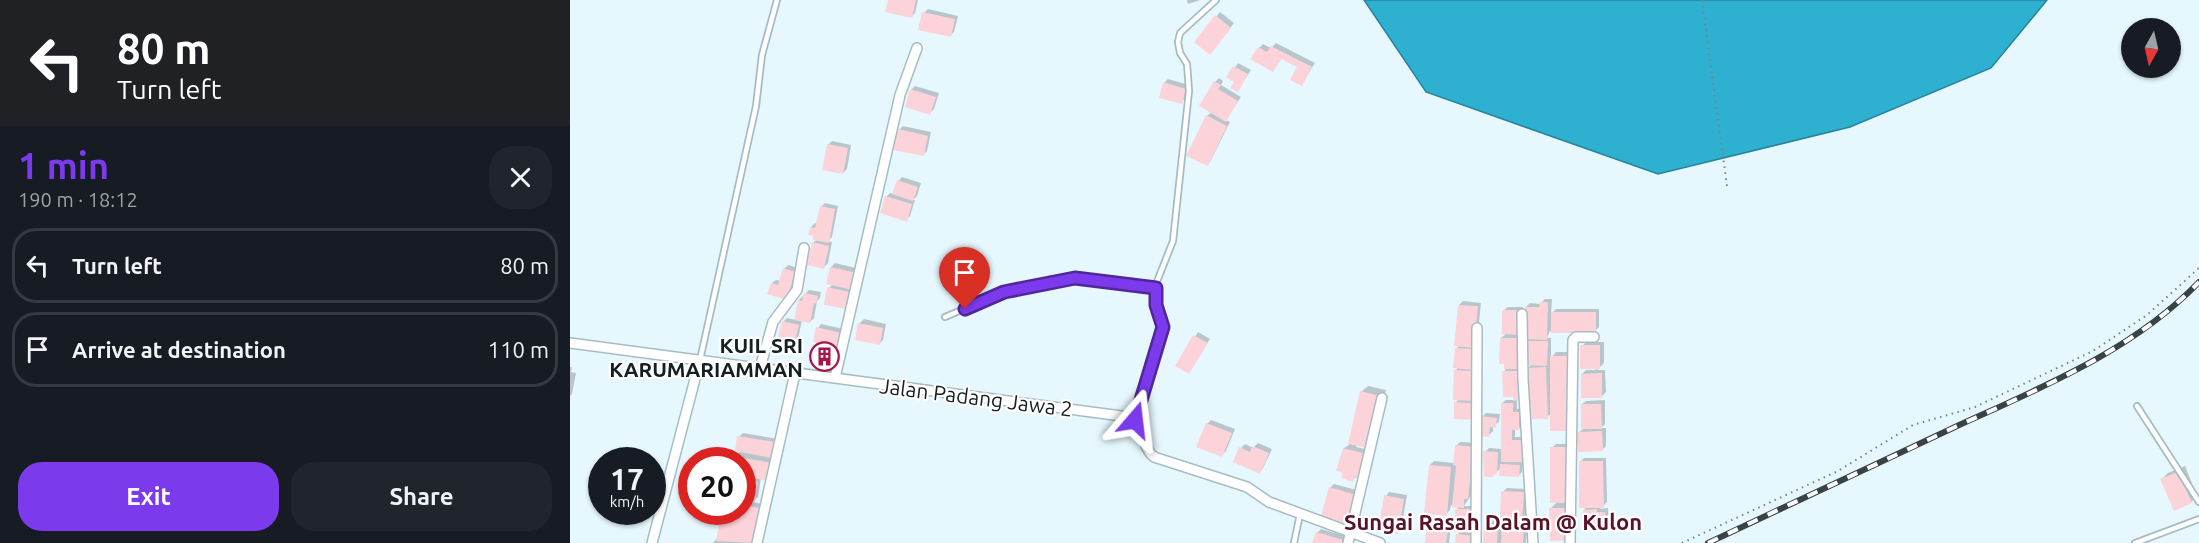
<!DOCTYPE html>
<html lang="en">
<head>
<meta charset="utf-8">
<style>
	:root { --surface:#171b24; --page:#20242c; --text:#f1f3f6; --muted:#9ea1a6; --line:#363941; --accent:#7c3aed }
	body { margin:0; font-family:Ubuntu,sans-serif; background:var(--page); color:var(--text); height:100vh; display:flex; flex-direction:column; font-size:22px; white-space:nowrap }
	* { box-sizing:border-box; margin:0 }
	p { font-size:20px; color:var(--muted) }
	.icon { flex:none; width:33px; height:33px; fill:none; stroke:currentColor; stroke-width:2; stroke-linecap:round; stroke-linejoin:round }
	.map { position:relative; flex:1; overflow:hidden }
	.drawer { display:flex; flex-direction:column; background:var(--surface); width:570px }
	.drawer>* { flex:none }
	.banner { background:#202124; color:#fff; overflow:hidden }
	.needle { width:39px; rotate:188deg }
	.buttons { position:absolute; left:1551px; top:18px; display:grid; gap:12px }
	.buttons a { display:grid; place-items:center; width:60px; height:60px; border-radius:50%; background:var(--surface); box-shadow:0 2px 4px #0004; font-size:30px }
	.speed { position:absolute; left:18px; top:447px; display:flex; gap:12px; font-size:30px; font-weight:700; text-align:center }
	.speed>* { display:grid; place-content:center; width:78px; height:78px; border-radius:50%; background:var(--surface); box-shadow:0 2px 4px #0004; line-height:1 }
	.speed small { font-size:15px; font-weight:400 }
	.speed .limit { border:9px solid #d22; background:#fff; color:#111 }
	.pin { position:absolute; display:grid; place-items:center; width:51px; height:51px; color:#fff; margin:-62px -26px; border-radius:50% 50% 50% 0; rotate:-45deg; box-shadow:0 0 6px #0007 }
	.pin .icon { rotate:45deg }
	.me { position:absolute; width:66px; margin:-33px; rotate:17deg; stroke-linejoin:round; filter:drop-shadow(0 0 4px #0008) }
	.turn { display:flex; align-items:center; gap:21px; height:126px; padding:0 18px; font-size:27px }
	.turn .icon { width:78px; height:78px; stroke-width:2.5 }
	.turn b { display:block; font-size:42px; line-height:51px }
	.round { display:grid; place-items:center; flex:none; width:63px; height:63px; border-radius:24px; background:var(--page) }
	.head { display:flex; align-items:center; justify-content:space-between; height:102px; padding:0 18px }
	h1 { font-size:36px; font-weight:600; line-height:45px; color:var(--accent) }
	.primary-button { display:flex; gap:12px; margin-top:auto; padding:12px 18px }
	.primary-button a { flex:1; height:69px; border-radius:24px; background:var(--accent); color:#fff; font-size:24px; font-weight:600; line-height:69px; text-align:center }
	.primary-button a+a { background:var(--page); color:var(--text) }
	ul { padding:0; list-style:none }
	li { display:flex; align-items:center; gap:18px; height:75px; margin:0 12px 9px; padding:0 6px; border:3px solid var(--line); border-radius:24px }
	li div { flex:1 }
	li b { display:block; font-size:22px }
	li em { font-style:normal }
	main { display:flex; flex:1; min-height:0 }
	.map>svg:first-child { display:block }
	.water { fill:#2eb0d1; stroke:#27849c; stroke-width:1.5 }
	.shadow { fill:#0003 }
	.building { fill:#fcd3d9 }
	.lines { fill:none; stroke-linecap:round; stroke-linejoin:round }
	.service-casing { stroke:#a6bcc3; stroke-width:8 }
	.minor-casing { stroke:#a6bcc3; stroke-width:12 }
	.path { stroke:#778488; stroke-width:2; stroke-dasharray:1.5 4.5; stroke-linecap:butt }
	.service { stroke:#fff; stroke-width:4.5 }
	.minor { stroke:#fff; stroke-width:9 }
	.rail-casing { stroke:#394346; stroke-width:6 }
	.rail { stroke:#fff; stroke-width:4; stroke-dasharray:11; stroke-linecap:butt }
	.route-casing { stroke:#51269a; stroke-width:15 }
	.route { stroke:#7c3aed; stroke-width:10 }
	.labels { text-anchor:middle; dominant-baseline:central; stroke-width:4.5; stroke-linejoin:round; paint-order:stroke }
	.poi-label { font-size:21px; font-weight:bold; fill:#161e20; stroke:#fff; text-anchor:end }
	.street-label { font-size:21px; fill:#161e20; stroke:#fff }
	.neighbourhood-label { font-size:22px; font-weight:bold; fill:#581327; stroke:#fff }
</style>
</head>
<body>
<main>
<section class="drawer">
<div class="banner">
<div class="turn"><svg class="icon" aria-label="left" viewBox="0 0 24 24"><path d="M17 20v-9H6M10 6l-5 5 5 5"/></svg><div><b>80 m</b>Turn left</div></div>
</div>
<div class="head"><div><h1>1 min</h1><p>190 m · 18:12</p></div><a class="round"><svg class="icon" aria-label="close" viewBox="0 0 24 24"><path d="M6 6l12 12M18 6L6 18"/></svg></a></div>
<ul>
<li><svg class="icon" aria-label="left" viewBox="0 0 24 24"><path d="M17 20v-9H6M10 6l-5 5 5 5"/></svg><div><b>Turn left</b></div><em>80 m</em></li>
<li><svg class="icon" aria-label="arrive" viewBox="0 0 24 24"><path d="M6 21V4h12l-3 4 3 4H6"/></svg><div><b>Arrive at destination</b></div><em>110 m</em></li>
</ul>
<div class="primary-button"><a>Exit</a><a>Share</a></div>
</section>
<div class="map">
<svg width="1629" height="543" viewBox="0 0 1629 543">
	<rect width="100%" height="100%" fill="#e6f8fe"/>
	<path class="water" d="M794,0h683l-56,68 -141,59 -192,47 -232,-82z"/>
	<path class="shadow" d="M320,0h28l-3,13 -4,4z
		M617,0h13l-12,4z
		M358,9l30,7 -4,16 -4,4 -26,-23z
		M650,12l14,11 -21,26 -17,-7z
		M706,43l39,20 -13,21 -3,-18 -17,-8 -9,12 -14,-22 4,-4 8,4z
		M668,63l13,7 -13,20 -2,-9 -8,-4z
		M649,78l4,3 -2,4 20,12 -15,23 4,2 -19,38 -3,4 -1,-48 5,-4 3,-30z
		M598,79l21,6 -4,13 -4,4 -17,-19z
		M345,86l24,7 -5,16 -4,4 -19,-23z
		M333,126l28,6 -4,19 -4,4 -24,-25z
		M262,141l19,4 -4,24 -4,4 -15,-28z
		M332,177l19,6 -4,13 -4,4h2l-5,16 -4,4 -20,-23 4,-4 4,1 4,-13z
		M255,203l13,3 -6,31 -4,4 4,1 -4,21 -4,4 -11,-24 4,-4 -6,-12 4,-4 2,1 4,-17z
		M265,263l25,6 -6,36 -25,-17 4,-4 -2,-17z
		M218,265l10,3 -8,26 -18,-11 4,-3 5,1 3,-12z
		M239,290l12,2 -1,6 -3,3 -3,17 -4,4 -8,-2 -4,19 -4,4 -11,-21 4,-4 9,2 3,-20z
		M975,299h7l-1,15 5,-5h43v18l-4,4h-45l-3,7h4v20l5,-6h19l-23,61 -5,4 -19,-49 4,-4 -6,-23 4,-4 -4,-30 4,-4 10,1z
		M893,301l18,2 -4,39 -1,72 -20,-12 3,-3 -4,-28 4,-4 -3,-18 4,-4 -1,-40z
		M938,307h15l1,60 -7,32v10h6l-1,16 -3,4h-4v8h12l-2,20 -4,4h2l-1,11 -4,4 -17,-8 -9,8 -7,-24 4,-4 13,1v-46l4,-3h8l-10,-28 2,-3v-6l-5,-25 6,-5 -3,-23z
		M294,319l22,5 -3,16 -4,4 -22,-5 3,-16z
		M251,324l27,6 -8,32 -27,-16 5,-4v-14z
		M628,332l12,7 -21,33 -12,-7z
		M1016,342h18v21l-7,7h8l1,22 -4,4 -20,-22 4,-4h10l-14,-24z
		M0,367h2l-1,5 5,1 -4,21 -2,2z
		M798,386l18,4 -12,50 -17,4 -1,3 13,3 -12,26 -4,4 -9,-9v-23l5,-3 12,-53z
		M1035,400v24l-4,4h5v18l-4,4 -24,-17 5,-4 -1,-25 4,-3z
		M916,413l14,1 -1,8 -6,4v5l-4,4 -7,-18z
		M641,420l24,9 -9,22 -4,4 -15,-31z
		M173,433l35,6 -3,13 -6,6 6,1 -14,19 -3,19 -6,5 11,2 -6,39h-44l4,-5 4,-19 5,-3 1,-4h15v-52h-8l1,-4 5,-5 -1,-14z
		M890,442l20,1 -8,51 -8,12h14l-1,37h-20l1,-9 3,-3 -5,-21 4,-4 -9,-1 -1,5 -4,4 -16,-49 4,-4 20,2 2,-17z
		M688,443l14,6 -9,19 -3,4 -19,-24 4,-4 8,4z
		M986,444h19l-7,96 -17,-32 7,-7 -6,-53z
		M1014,458h22l1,44 -7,7 8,-1 1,14 -11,7 -14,-19 4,-4 -8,-44z
		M1615,466l12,30 -6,6 -29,-23 6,-6z
		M764,484l26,7 -8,27 -22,-30z
		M937,488l20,1 -1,26 -6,6 7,1 -1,21h-41v-19l4,-4 12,1v6l8,-8 -6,-27z
		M819,492l18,3 -6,34 -4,4 -11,-37z
		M862,516l20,2 -3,25h-23l2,-23z
		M751,529l25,7 -2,7h-30l3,-10z"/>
	<path class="building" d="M318,0h28l-4,18 -27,-6z
		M352,12l33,7 -4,18 -33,-7z
		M645,15l16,13 -21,27 -16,-13z
		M701,46l41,21 -10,19 -12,-6 7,-13 -16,-8 -8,13 -23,-13 8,-12 9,5z
		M663,66l15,8 -10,18 -8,-4 4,-6 -8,-5z
		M644,81l7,4 -3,4 20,12 -12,21 -27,-16z
		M593,82l23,7 -4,15 -23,-6z
		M340,89l26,8 -6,18 -25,-8z
		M636,115l21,11 -19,40 -22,-10z
		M328,129l30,7 -4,20 -31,-6z
		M257,144l21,4 -5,26 -21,-4z
		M327,180l21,7 -5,14 -21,-7z
		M315,196l27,8 -5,18 -27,-9z
		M250,206l15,3 -6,34 -16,-3v-4l-5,-1 2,-8 5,1z
		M242,242l17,4 -5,23 -17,-4z
		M260,267l27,6 -4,17 -27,-6z
		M213,268l12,4 -8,28 -20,-6 4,-11 7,2z
		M257,287l27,6 -3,17 -27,-5z
		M234,293l14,3 -2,8 -2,-1 -4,20 -16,-3 4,-20 4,1z
		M970,302h8l-1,38 -23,-1 1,-32h14z
		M888,305l20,1 -4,42 -20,-2z
		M932,310h18l-1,25 -17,-1z
		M981,312h45v21h-45z
		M212,321l17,4 -5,20 -17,-4z
		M288,323l25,5 -3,17 -25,-5z
		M246,327l29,7 -4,15 -28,-7z
		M623,335l15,8 -19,31 -14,-8z
		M930,338h19l-1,31h-14v-5h-5z
		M955,341h23l-1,25 -22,-1z
		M1010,345h20v24h-20z
		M242,346l28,4 -3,18 -28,-4z
		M885,348l19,1 -1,21 -20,-2z
		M980,356h22l-1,75h-21z
		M976,367l2,52h-20l-2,-51z
		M884,370l21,1 -1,30 -21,-1z
		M932,371h18l1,29 -8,1v-4h-10z
		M1032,373v25h-21v-24z
		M790,391l20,5 -12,52 -20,-4z
		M884,402l19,1v17l-19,-1z
		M931,403h12v9h6v18h-7v10h12l-2,22h-21z
		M1011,404h20l1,25h-21z
		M910,416l17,2 -1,10 -6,-1 -1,10 -10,-1z
		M636,423l26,10 -10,24 -26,-10z
		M1032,431l1,20 -25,1 -1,-20z
		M167,436l38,6 -3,16 -37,-7z
		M885,445l22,2 -2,35h-5l-2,17h-4v9l-12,-1 4,-41 -3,-1z
		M682,446l17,7 -9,21 -27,-12 6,-15 11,5z
		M980,447h21l-1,56h-20z
		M773,448l23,6 -6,23 -5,-1 -2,6 -12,-4 2,-5 -7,-2z
		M913,451l15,1 -1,23 -4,-1v3h-9z
		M163,456l39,7 -3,18 -27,-5v-16h-10z
		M1009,461h24l1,47h-25z
		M930,464l20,1 -1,12 -20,-1z
		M859,465l22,2 -4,49 -23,-2z
		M1608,472l14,31 -18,8 -14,-32z
		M172,479l16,3 -3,20 -13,-2z
		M759,487l28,8 -9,29 -27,-8z
		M931,491l23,1 -2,29 -22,-2z
		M814,495l20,4 -6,35 -20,-3z
		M172,505l18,3 -4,16 3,1 -3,18 -40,-2 4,-22h4l1,-7h17z
		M979,508h19v33h-18z
		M885,509h19v24l-19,-1z
		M1027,509v3h8l1,15 -8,1v2l-15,1v-21z
		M857,519l22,3 -3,21h-21z
		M914,524h14l-1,19h-14z
		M932,524l22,1 -1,18h-22z
		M746,532l27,8 -1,3h-30z
		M886,534l19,2 -1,7h-19z"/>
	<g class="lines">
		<defs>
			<path id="service" d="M375,317l59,-25 71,-14 81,10
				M130,360l56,-254 6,-51 15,-55
				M1567,406l62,96
				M565,420l28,-93 -7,-22v-21l17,-43 16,-150 -2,-27 -7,-11 -2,-11 2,-9 36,-33
				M724,543l6,-29
				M1565,543l64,-24"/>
			<path id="minor" d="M952,314l1,65 10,164
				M0,343l559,74c17,8 11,29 25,40l93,30 22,15 111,41
				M190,368l13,-46 24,-32 7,-42
				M265,378l65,-283 17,-47
				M82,543l48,-183
				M187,543l38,-170
				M778,543l34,-145
				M906,543l1,-215
				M1000,543l3,-203 3,-3h18"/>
		</defs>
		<use href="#service" class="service-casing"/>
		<use href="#minor" class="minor-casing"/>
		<path class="path" d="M1132,0l25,186
			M1112,543l156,-72 75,-46 62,-18 118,-56 54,-36 52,-47"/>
		<use href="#service" class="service"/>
		<use href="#minor" class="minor"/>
		<defs>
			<path id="rail" d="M1138,543c82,-39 165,-77 247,-116 85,-39 178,-76 244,-145"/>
		</defs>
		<use href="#rail" class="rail-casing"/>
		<use href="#rail" class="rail"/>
	</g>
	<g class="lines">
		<defs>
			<path id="route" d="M395,309l39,-17 71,-14 81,10v17l7,22 -28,93"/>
		</defs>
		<use href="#route" class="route-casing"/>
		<use href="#route" class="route"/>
	</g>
	<defs>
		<symbol id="building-ring" viewBox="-11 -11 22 22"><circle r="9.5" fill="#fff" stroke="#a81348" stroke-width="1.5"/><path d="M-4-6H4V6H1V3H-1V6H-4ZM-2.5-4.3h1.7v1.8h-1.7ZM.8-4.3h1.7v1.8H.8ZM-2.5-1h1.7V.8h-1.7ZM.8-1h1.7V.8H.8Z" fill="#a81348"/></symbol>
	</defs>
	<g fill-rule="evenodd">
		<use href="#building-ring" x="238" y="340" width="33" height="33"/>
	</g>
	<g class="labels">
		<g class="poi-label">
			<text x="233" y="345">KUIL SRI<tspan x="233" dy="24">KARUMARIAMMAN</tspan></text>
		</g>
		<g class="street-label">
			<text transform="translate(406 397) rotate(7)">Jalan Padang Jawa 2</text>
		</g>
		<g class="neighbourhood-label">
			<text x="923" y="521">Sungai Rasah Dalam @ Kulon</text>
		</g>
	</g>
</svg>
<div class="buttons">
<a><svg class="needle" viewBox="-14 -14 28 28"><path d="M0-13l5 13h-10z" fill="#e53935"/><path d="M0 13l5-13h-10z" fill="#9ea1a6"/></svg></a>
</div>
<div class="speed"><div>17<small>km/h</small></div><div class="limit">20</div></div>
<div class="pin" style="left:395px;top:309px;background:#d93025"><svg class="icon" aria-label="arrive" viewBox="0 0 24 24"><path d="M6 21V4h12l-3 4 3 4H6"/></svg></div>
<svg class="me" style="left:565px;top:420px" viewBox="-20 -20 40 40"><path d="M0-17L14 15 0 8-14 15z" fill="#7c3aed" stroke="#fff" stroke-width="4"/></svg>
</div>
</main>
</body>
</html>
